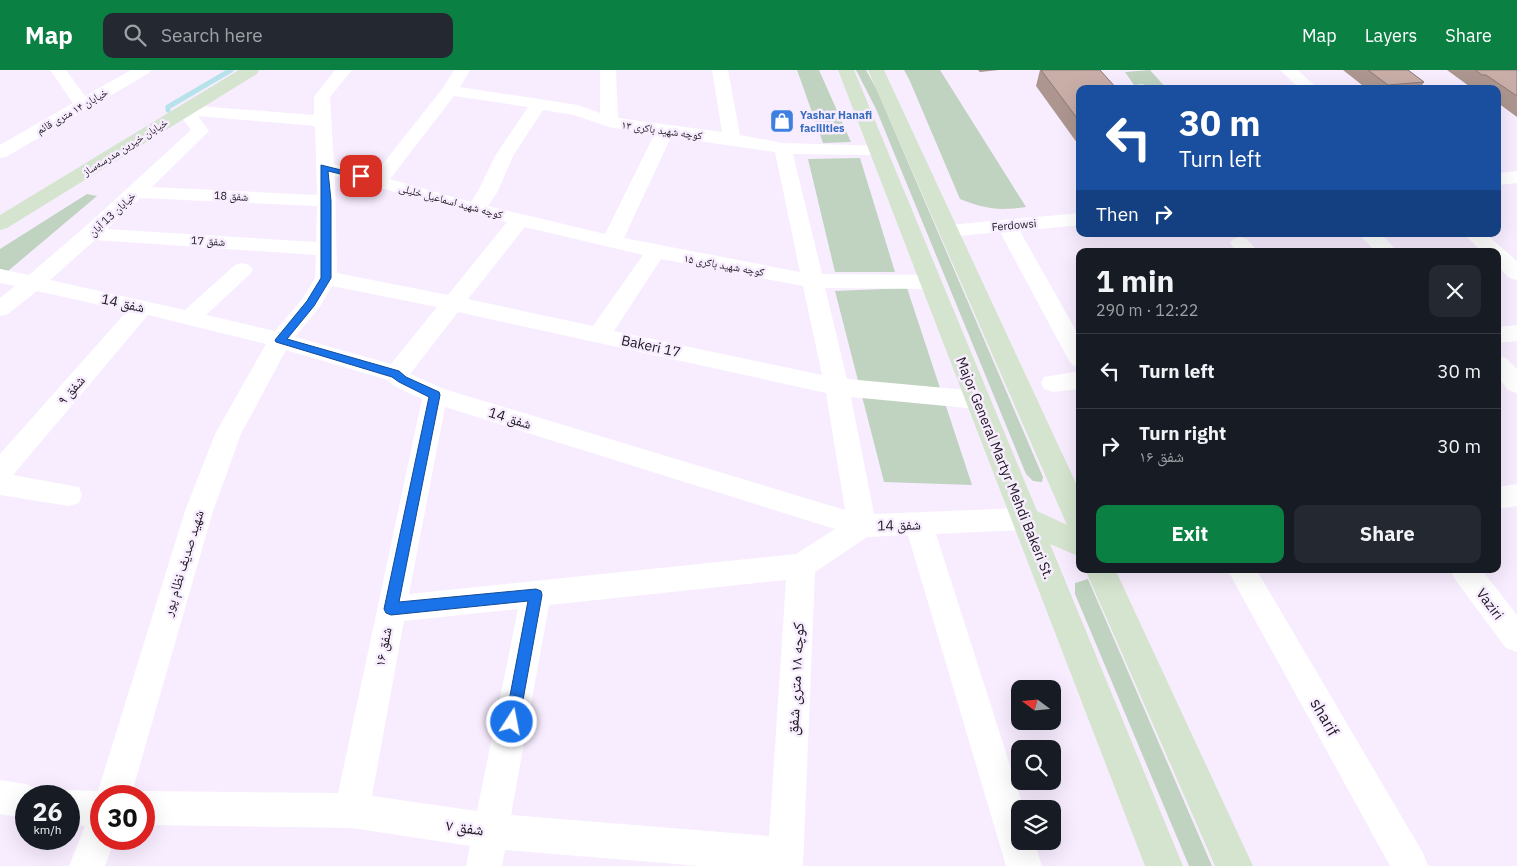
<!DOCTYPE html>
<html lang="en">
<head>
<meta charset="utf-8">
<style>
	:root { --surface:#171b24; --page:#242831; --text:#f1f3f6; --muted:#9ea1a6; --line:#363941; --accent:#0b8043 }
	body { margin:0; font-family:"IBM Plex Sans","Noto Naskh Arabic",sans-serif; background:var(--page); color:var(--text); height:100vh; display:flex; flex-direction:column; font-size:19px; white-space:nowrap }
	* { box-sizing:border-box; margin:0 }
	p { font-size:16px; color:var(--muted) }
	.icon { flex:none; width:28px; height:28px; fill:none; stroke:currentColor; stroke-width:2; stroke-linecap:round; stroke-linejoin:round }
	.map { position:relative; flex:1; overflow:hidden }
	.sheet { position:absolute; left:1076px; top:178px; width:425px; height:325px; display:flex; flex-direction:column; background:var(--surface); border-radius:10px; box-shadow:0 5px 20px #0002 }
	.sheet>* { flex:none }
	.guide { position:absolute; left:1076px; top:15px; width:425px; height:152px; border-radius:10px; box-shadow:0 5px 20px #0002; background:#1a4fa0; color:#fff; overflow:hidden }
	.needle { width:32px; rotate:286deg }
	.tools { position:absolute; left:1011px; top:610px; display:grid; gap:10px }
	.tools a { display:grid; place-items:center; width:50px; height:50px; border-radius:10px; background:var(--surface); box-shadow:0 5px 20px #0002; font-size:25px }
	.speed { position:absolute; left:15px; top:715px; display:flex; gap:10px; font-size:25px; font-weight:700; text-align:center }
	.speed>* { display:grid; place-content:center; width:65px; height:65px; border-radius:50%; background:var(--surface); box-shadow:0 5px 20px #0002; line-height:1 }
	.speed small { font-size:12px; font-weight:400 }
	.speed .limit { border:8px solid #d22; background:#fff; color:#111 }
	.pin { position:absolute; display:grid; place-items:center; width:42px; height:42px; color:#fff; margin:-21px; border-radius:10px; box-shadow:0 2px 8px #0006 }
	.me { position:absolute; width:55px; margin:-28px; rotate:11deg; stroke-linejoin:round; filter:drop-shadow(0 0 4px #0008) }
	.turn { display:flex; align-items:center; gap:18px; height:105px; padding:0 20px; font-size:22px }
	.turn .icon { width:65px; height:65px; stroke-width:2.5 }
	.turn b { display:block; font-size:35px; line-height:42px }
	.then { display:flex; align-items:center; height:48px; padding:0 20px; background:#0003; gap:10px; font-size:19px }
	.round { display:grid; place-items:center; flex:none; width:52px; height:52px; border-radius:10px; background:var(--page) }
	.overview { display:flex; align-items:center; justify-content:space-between; height:85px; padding:0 20px }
	h1 { font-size:30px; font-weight:800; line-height:38px }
	.button { display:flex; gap:10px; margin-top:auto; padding:10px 20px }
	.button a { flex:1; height:58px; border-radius:10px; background:var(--accent); color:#fff; font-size:20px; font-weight:800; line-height:58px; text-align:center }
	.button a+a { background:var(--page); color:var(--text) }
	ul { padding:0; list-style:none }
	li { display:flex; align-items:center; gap:15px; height:75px; padding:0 20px; border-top:1px solid var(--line) }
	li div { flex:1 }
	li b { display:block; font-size:19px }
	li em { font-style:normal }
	header { display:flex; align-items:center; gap:30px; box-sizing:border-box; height:70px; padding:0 25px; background:var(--accent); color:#fff }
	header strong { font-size:24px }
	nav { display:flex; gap:28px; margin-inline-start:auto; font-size:18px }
	.search { width:350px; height:45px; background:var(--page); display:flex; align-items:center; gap:12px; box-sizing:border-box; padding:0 18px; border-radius:10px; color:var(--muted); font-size:19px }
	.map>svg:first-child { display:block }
	.green { fill:#c0d3c0 }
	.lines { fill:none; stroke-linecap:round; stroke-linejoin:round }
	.stream { stroke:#b6e2ea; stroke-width:5 }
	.minor { fill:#fff; fill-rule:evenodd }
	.secondary { fill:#d4e4ce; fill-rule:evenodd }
	.wall { fill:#ad9690 }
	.building { fill:#c9aea8; stroke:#8d7a76 }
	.route { fill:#1a73e8; stroke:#114b97 }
	.labels { text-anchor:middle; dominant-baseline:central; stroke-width:5; stroke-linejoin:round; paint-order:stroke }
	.far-street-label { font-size:11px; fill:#1d1820; stroke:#f8edff }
	.far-shop-label { font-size:11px; font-weight:bold; fill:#366cbe; stroke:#f8edff; text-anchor:start }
	.street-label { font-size:14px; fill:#1d1820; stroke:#f8edff }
	.near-street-label { font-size:16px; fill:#1d1820; stroke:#f8edff }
</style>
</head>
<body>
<header>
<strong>Map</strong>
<div class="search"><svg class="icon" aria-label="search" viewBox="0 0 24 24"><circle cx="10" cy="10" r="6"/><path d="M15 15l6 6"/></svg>Search here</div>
<nav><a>Map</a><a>Layers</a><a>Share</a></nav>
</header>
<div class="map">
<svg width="1517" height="796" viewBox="0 0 1517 796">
	<rect width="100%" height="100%" fill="#f8edff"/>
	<path class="green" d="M797,0h22l32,72 -28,1z
		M856,0h10l11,20 166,387 -1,5 -9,-1 -7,-7 -150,-365z
		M904,0h36l86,137c-28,4 -40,2 -66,-8l-51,-120z
		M1150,0l17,19h-20l-4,-5 -9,1 -9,-13z
		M860,88l35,114h-60l-27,-113z
		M87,124l10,2 -89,75 -8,-2v-20z
		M907,218l65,197 -88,-3 -49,-191z
		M1088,509l124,287h-23l-114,-272v-11z"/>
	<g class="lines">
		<path class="stream" d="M168,40v-3l63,-37"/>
		<path class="minor" d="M50,0h16l19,26 46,-26h20l-2,3 -143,84 -6,1v-13l73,-42z
			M335,0h17l-22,27 4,67 40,11 69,-87 11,-18h16l-10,17 118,18 22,8v-43h16l2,48 104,14 -10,-62h16l12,65 43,8 101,3 3,4 -3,4 -6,1 -85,-1 29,120 109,1 8,2 3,5 -3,5 -8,2 -106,-1 22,91 131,12 9,3 3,6 -3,6 -9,3 -127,-12 23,117 151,-6 10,3 4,8 -4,8 -10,3 -89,4 88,275h-4v32h14l8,25h-36l-98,-331 -41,2 -52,35 -12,294h-103l-195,-16 -3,16h-36l4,-20 -118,-18 -208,-3v-29h-13l13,-5 194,2 84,-394 -28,-13 -6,-6 -102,-30 -45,84 -28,77 -82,285h-30v43h14l-10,27h-36l16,-40 -16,-2v-28h-13l13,-6 29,1 87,-280 30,-77 51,-90 -118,-29 -135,160 66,12 3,8 -3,8 -10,3 -69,-11v-41l127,-143 -90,-20 -29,23 -8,2v-18l15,-12 -15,-3v-14l29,6 66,-57 96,-88 -15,-20 3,-4 6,-1 129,10v-18zM454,26l74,11 -33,49 -17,35 -7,11 -81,-23zM543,40l31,5 35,12 45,8 -49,99 -117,-28 10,-15 15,-35zM198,46l117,10 2,69 -165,-8 57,-56zM671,67l104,15 25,120 -176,-34zM335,106l172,46 -59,73 -111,-22zM140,128l177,8 -1,36 -209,-13zM525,157l118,28 -50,71 -125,-27zM95,170l221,15 -1,23 -12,20 -28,33 -69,-16 43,-40 4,-5 -4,-5 -7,-2 -7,2 -50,45 -135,-30zM661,189l142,27 19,89 -208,-44zM332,216l105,21 -46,57 -96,-27 24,-29zM458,242l368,81 19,117 -401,-121 -34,-15zM445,337l390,122 -39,25 -387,40zM786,510l-17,256 -258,-21 38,-210zM518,539l-41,202 -105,-15 32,-175z
			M1280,0h18l20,19h-18z
			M1517,101v12l-19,2v-12z
			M1080,143v12l-60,6 60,107v29l-8,-2 -4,-6 -68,-127 -52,5 -7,-2 -3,-4 3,-4 7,-2z
			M1359,164h22l16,17h-22z
			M1464,164h22l31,27v19l-8,-2 -11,-12v-15h-17z
			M1240,167l7,2 10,12h-21l-6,-8 3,-4z
			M1517,255v16l-19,2v-16z
			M1498,286l8,2 11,11v24l-9,-3 -10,-12z
			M1080,301v18l-27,3 -9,-3 -3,-6 3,-6z
			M1517,414v22l-19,3v-22z
			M1227,499h29l167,284 5,13h-38z
			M1450,499h31l36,46v37l-11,-4 -52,-70z
			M0,710l26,4 12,5 3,7h-15v22l-26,-4z"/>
		<path class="secondary" d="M239,0h20l-2,4 -250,154 -7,2v-15z
			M838,0h16l183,441 30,14 -199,-455h16l196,422v65l-30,-13 133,322h-38z
			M1085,499h30l138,297h-38z"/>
	</g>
	<path class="wall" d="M978,0h21l-19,2z
		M1040,0h60l-20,19v58l-44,-61z
		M1343,0h65l16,12 -4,7h-53z
		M1447,0h70v47l-19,-14v-14h-25z"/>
	<path class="building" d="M1041,0h59l17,19h-37v33z
		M1368,0h40l16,12 -36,3z
		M1475,0h42v26l-31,-21h-4z"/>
	<path class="route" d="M321,95l44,11 -4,3 -33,-8 3,30v77l-17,28 -27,33 112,32 7,6 33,15 1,3 -41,207 137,-13 5,2 1,4 -23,127 -2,5 -5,2 -5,-2 -2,-5 23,-121 -137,14 -5,-2 -2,-4 45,-212 -30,-15 -7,-5 -116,-35 -1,-2 32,-39 14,-23z"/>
	<defs>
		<symbol id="shop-square" viewBox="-11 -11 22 22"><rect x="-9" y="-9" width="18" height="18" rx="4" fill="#3f7fe0" stroke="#f8edff"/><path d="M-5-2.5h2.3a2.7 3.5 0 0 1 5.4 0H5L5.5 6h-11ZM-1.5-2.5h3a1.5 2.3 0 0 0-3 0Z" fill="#fff"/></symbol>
	</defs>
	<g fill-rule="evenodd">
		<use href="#shop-square" x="768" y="37" width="28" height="28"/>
	</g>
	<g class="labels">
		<g class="far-street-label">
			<text transform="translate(72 41) rotate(-30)">خیابان ۱۴ متری قائم</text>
			<text transform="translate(662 60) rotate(8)">کوچه شهید باکری ۱۳</text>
			<text transform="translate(125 77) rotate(-32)">خیابان خیرین مدرسه‌ساز</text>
			<text transform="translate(231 126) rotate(3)">شفق 18</text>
			<text transform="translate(451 131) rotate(15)">کوچه شهید اسماعیل خلیلی</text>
			<text transform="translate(112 144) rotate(-43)">خیابان 13 آبان</text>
			<text transform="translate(1014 155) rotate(-5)">Ferdowsi</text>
			<text transform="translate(208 171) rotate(3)">شفق 17</text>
			<text transform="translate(724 195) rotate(10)">کوچه شهید باکری ۱۵</text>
		</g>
		<g class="far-shop-label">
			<text x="800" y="45">Yashar Hanafi<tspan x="800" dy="13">facilities</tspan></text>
		</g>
		<g class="street-label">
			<text transform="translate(123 233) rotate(12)">شفق 14</text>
			<text transform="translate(651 276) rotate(12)">Bakeri 17</text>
			<text transform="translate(71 320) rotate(-49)">شفق ۹</text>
			<text transform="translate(510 348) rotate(17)">شفق 14</text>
			<text transform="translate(1005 398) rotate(68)">Major General Martyr Mehdi Bakeri St.</text>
			<text transform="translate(899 455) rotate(-1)">شفق 14</text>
			<text transform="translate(183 493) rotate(-73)">شهید صدیف نظام پور</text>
			<text transform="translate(1490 534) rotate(53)">Vaziri</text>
			<text transform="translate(383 577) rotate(-79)">شفق ۱۶</text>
		</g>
		<g class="near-street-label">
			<text transform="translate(795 609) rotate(-87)">کوچه ۱۸ متری شفق</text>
			<text transform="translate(1325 647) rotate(60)">sharif</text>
			<text transform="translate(465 757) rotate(8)">شفق ۷</text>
		</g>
	</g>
</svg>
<div class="tools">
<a><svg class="needle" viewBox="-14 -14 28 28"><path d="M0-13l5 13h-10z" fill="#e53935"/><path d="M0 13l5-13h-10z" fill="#9ea1a6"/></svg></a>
<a><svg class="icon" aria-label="search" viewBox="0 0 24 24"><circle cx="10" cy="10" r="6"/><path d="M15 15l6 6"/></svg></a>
<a><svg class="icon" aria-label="layers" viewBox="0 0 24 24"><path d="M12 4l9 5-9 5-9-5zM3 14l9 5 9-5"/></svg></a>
</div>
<div class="speed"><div>26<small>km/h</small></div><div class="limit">30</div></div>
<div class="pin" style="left:361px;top:106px;background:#d93025"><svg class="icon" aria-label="arrive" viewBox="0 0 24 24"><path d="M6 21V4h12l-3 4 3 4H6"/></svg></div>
<svg class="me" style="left:512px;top:652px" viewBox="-20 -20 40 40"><circle r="17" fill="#1a73e8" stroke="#fff" stroke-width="3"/><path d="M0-11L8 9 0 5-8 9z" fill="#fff"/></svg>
<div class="guide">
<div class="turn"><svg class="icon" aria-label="left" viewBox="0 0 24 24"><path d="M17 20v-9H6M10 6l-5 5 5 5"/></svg><div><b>30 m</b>Turn left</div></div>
<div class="then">Then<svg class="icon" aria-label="right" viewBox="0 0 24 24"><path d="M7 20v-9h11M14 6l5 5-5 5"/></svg></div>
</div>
<section class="sheet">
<div class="overview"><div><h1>1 min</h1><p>290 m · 12:22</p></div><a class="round"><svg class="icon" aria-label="close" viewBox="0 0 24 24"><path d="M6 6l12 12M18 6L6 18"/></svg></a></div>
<ul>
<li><svg class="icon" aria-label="left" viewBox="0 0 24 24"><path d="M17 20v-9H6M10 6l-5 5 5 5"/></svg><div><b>Turn left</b></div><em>30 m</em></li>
<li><svg class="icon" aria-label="right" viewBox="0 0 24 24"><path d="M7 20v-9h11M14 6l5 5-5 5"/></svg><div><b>Turn right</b><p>شفق ۱۶</p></div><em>30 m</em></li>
</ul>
<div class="button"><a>Exit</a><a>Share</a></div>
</section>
</div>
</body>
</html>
